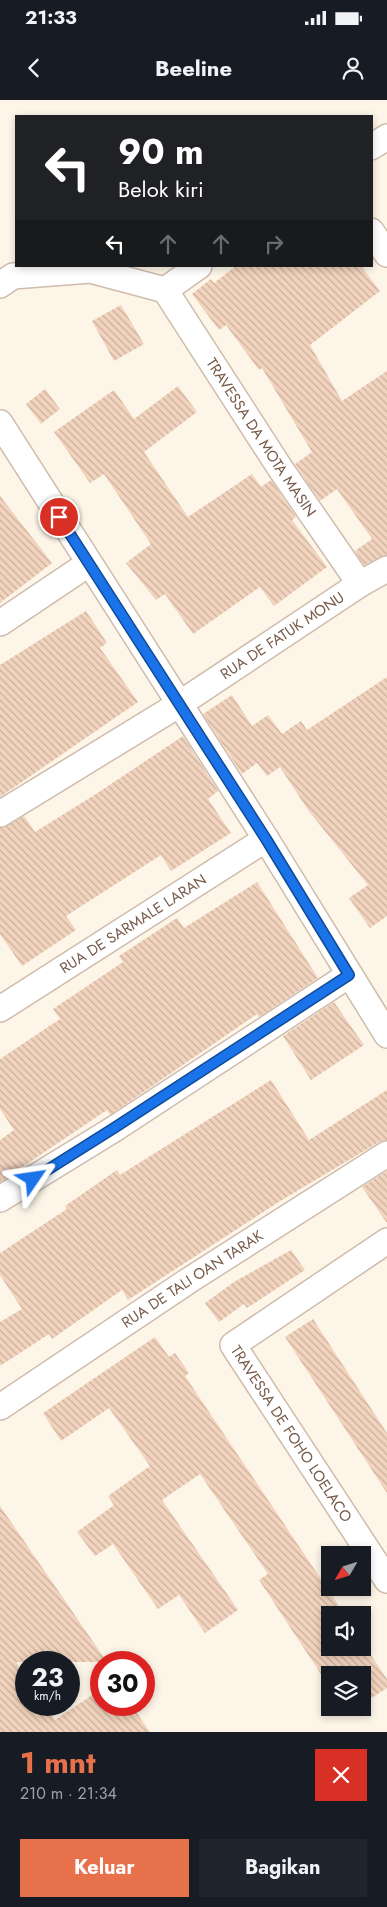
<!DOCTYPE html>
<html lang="id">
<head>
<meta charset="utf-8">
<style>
	:root { --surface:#171b24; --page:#20242c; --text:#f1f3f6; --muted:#9ea1a6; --accent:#e7714b }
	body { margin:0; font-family:Jost,sans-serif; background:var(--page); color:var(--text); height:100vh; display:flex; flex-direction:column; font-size:19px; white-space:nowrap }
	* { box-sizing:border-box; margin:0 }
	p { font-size:16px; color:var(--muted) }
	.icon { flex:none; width:28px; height:28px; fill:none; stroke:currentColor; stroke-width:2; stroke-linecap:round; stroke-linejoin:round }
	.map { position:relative; height:1632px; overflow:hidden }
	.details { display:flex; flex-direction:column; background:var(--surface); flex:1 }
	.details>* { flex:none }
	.hud { position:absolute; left:15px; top:15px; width:358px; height:152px; border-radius:0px; box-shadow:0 2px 8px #0003; background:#202124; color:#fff; overflow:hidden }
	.needle { width:32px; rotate:231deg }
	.controls { position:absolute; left:321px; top:1446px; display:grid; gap:10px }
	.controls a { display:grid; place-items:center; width:50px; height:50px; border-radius:0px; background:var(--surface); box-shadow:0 2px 8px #0003; font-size:25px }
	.speed { position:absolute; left:15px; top:1551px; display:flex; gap:10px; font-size:25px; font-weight:700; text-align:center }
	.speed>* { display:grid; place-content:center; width:65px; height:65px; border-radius:50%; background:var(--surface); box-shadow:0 2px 8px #0003; line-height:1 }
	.speed small { font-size:12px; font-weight:400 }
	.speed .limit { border:8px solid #d22; background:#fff; color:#111 }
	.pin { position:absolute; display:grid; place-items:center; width:42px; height:42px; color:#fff; margin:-21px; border:2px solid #fff; border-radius:50%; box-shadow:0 1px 5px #0007 }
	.me { position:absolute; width:55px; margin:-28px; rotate:58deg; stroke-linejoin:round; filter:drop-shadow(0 0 4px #0008) }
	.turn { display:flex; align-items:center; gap:18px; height:105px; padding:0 20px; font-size:22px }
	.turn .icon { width:65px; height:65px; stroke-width:2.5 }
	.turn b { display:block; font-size:35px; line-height:42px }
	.lanes { display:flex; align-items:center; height:48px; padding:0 20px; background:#0003; justify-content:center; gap:25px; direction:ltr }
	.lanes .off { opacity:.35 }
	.round { display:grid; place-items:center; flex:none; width:52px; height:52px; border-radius:0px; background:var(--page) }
	.headline { display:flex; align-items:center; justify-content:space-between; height:85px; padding:0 20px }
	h1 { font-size:30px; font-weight:700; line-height:38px; color:var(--accent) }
	.primary-button { display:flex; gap:10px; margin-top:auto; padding:10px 20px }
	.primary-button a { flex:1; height:58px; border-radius:0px; background:var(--accent); color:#fff; font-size:20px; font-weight:700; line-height:58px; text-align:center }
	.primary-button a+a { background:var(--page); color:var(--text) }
	.status { display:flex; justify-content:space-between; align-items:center; height:35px; padding:0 25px; background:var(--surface); direction:ltr }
	.status svg { height:14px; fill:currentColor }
	header { display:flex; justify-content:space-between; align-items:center; height:65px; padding:0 20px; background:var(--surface); font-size:22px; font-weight:700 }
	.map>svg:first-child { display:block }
	.building { fill:url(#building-back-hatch) }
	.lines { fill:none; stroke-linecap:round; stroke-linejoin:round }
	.street-casing { stroke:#cfbcad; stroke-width:28 }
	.street { stroke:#fff; stroke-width:25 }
	.route-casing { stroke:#114b97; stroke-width:12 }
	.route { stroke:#1a73e8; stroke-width:9 }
	.labels { text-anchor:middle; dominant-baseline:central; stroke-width:5; stroke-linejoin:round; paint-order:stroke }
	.street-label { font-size:15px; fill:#775b4b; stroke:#fff8ee }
</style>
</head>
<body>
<div class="status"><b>21:33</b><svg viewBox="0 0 49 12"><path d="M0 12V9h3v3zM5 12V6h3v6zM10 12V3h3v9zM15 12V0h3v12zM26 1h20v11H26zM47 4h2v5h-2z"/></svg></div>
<header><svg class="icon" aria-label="back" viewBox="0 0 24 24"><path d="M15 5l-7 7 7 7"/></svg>Beeline<svg class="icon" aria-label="person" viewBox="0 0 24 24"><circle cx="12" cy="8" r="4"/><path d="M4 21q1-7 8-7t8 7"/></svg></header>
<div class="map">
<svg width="387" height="1632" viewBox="0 0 387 1632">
	<defs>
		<pattern id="building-back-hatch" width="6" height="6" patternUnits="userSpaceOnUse" patternTransform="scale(1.25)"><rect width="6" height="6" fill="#f2d4be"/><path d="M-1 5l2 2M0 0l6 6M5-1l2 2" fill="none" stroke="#c9af9c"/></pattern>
	</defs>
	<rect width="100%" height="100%" fill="#fdf5e7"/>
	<path class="building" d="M236,166h125l19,25 -70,54 32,56 45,-30v184l-23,10 -9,-14 17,-12 -35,-50 -17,12 -25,-37 17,-12 -50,-84 -3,2 -33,-45 -7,5 -27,-36 19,-15 3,4z
		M121,205l23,39 -30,17 -22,-40z
		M178,286l19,26 -53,40 44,65 64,-43 9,13 10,-7 25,37 -4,3 35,47 -53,39 -14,-19 -67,47 -28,-40 -9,6 -30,-37 25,-19 -47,-70 -14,9 -36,-51 60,-42 20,29z
		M45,289l15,20 -19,15 -15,-20z
		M0,396l52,67 -52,40z
		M86,511l21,32 -7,5 38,54 -138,95v-132z
		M387,577v239l-17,12 -21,-30 19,-13 -60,-75 -28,-43 -13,9 -10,-13 -15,11 -39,-60 29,-19 20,31 16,-11 14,19 19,-13 6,9z
		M183,636l35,55 -10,8 23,34 -60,38 -10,-16 -95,61 10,14 -54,36 -22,-32v-106l24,-12 11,16 61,-38z
		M257,782l61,96 -59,39 -2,-3 -147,101 -3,-5 -107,72v-42l14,-10 -14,-21v-50l60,-40 -7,-10 70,-47 -4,-6 58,-38 7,10z
		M334,902l30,43 -53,35 -28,-44z
		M271,980l38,60 78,-50v50l-8,2 -102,61 -149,97 -6,-10 -70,49 -3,-5 -49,32v-44l22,-13 -22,-34v-22l67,-44 -2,-3 52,-36 3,5z
		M387,1071v52l-25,-36z
		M291,1150l14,20 -58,38 -3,-4 -25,18 -14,-19 29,-21z
		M313,1219l74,114v60l-102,-156z
		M155,1237l14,20 6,-4 14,20 -4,3 160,239h-15v33h32v-6l25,37v9l-25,16v-29h-32v13l-71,-108 9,-6 -68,-100 -38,26 76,110 -33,23 -26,-38 -21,14 -45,-65 -18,12 -18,-24 37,-27 -6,-9 42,-30 -41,-58 -48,33 -18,-28z
		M0,1406l107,156h-91l10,16v27h18l11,15 46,-31v16h30l19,27h-150z"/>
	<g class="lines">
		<defs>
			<g id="street">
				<path d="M371,47l16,-10"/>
				<path d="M371,131l16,23"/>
				<path d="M0,185l13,-9 77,-6 75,20 34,-24"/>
				<path id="s1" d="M165,190l115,178 80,116"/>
				<path d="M0,323l266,416 121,196"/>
				<path d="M0,523l88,-59"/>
				<path id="s2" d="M0,714l178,-109 182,-121 27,-15"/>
				<path id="s3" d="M0,909l266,-170"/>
				<path d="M0,1099l114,-70 235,-154"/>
				<path id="s4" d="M387,1141l-154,104 154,235"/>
				<path id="s5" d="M0,1307l188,-126 199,-127"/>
			</g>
		</defs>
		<use href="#street" class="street-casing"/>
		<use href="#street" class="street"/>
	</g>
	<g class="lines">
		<defs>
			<path id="route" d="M33,1079l81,-51 235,-153 -83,-136 -207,-322"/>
		</defs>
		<use href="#route" class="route-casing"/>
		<use href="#route" class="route"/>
	</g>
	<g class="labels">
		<g class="street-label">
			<text stroke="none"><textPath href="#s1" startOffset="176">TRAVESSA DA MOTA MASIN</textPath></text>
			<text stroke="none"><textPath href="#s2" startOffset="334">RUA DE FATUK MONU</textPath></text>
			<text stroke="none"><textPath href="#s3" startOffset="158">RUA DE SARMALE LARAN</textPath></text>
			<text stroke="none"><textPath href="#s5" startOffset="231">RUA DE TALI OAN TARAK</textPath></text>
			<text stroke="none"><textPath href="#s4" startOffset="292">TRAVESSA DE FOHO LOELACO</textPath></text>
		</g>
	</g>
</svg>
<div class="controls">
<a><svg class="needle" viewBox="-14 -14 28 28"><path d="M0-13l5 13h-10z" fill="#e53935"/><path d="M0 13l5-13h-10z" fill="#9ea1a6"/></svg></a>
<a><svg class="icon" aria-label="sound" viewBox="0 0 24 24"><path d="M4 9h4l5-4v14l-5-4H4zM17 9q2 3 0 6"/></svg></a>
<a><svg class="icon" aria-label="layers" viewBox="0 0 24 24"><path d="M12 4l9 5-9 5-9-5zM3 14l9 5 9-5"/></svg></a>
</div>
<div class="speed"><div>23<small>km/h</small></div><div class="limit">30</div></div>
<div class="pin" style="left:59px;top:417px;background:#d93025"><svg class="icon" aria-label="arrive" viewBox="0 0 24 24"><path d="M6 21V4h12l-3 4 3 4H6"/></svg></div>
<svg class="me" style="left:33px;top:1079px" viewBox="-20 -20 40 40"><path d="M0-17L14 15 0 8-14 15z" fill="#1a73e8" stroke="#fff" stroke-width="4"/></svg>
<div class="hud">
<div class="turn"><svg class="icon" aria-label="left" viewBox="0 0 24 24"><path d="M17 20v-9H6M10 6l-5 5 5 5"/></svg><div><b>90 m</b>Belok kiri</div></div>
<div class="lanes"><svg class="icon" aria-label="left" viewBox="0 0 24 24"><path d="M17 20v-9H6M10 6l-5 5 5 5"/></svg><svg class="icon off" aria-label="ahead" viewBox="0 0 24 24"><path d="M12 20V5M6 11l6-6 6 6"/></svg><svg class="icon off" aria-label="ahead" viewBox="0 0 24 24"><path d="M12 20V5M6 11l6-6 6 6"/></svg><svg class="icon off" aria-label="right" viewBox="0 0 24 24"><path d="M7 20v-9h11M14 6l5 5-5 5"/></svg></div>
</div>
</div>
<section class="details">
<div class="headline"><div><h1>1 mnt</h1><p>210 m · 21:34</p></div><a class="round" style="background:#d93025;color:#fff"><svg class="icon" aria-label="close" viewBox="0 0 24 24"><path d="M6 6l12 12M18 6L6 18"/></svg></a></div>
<div class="primary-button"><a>Keluar</a><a>Bagikan</a></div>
</section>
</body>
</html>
